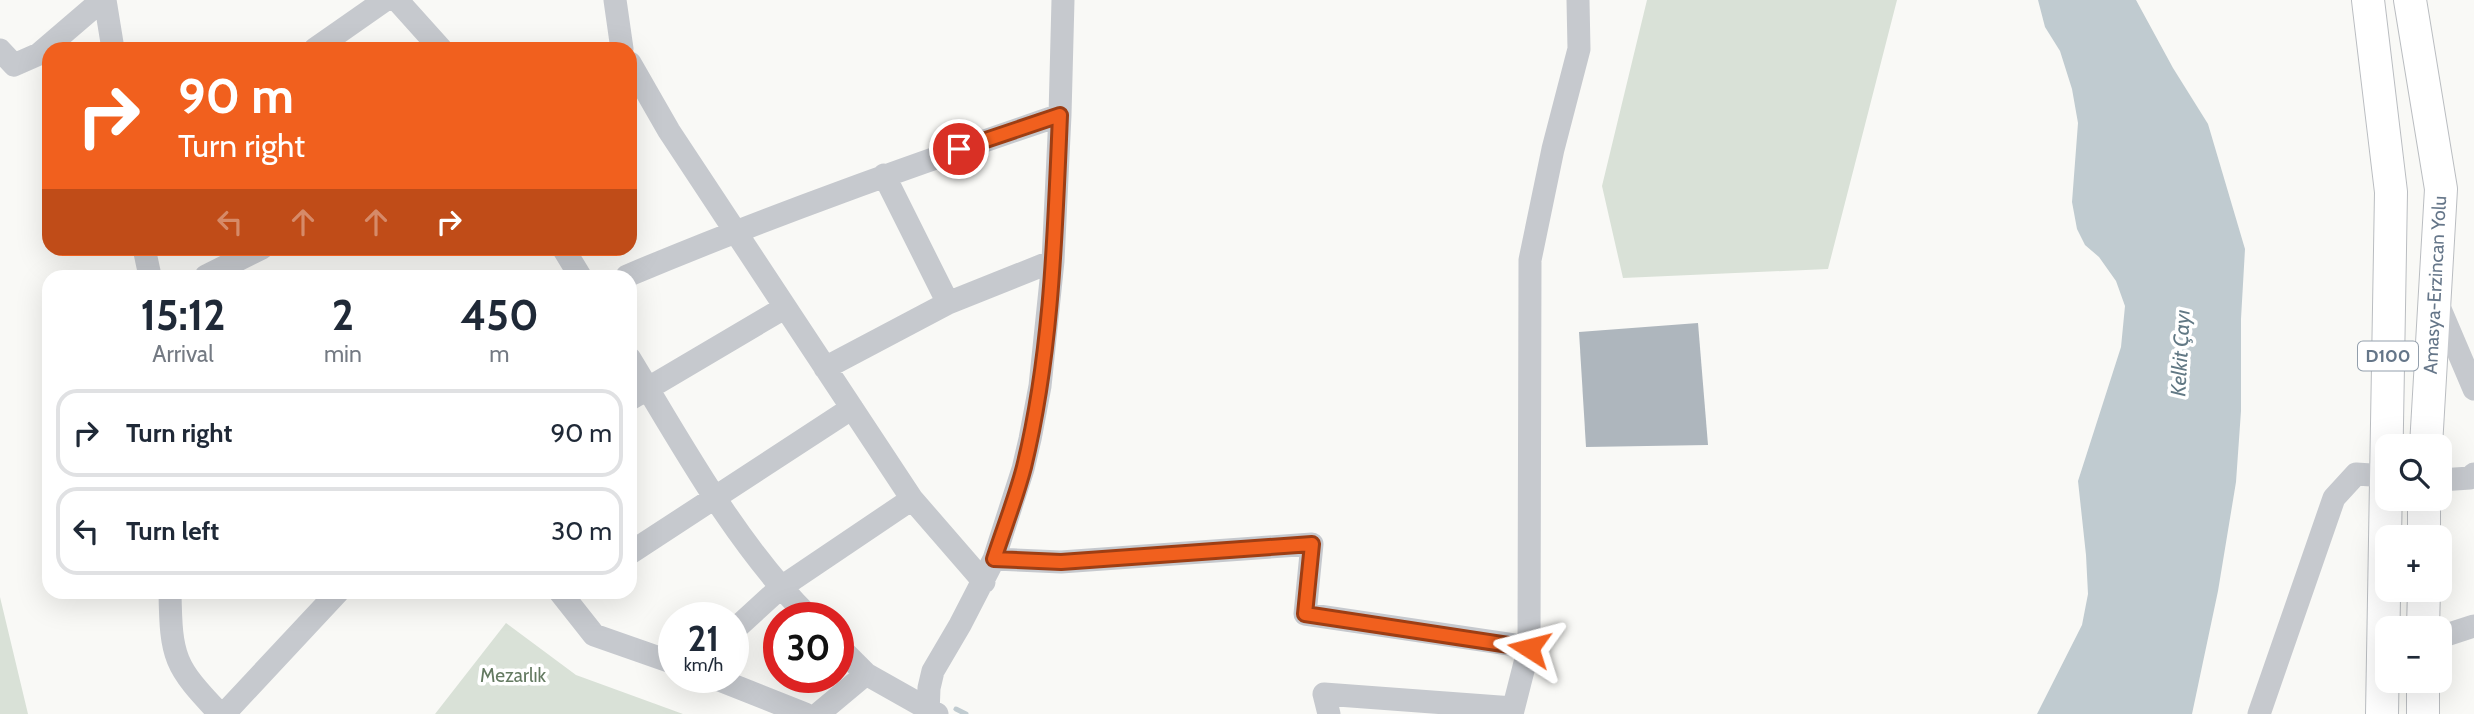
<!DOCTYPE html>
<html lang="en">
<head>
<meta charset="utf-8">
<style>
	:root { --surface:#fff; --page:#f2f2f3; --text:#1f2937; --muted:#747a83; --line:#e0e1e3 }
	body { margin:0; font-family:Cabin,sans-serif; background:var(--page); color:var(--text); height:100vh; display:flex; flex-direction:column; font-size:26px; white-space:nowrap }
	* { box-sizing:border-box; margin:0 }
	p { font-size:23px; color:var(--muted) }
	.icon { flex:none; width:38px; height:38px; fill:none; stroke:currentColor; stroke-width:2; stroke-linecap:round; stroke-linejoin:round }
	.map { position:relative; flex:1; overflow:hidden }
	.drawer { position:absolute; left:42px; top:270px; width:595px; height:329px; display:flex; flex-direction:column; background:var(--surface); border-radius:21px; box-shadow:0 7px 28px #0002 }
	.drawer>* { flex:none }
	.banner { position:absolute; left:42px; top:42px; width:595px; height:214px; border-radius:21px; box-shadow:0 7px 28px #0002; background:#f1601e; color:#fff; overflow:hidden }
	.fabs { position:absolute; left:2375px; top:434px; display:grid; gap:14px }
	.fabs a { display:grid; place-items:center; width:77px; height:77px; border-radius:14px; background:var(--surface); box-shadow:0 7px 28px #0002; font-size:35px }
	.speed { position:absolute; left:658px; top:602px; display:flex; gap:14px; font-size:35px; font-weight:700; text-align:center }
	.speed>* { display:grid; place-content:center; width:91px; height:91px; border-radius:50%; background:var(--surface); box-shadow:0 7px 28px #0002; line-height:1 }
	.speed small { font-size:18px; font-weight:400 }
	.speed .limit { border:10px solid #d22; background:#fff; color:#111 }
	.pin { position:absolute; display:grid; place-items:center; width:60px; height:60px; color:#fff; margin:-30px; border:4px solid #fff; border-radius:50%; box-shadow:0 2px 7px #0007 }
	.me { position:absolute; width:77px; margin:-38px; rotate:279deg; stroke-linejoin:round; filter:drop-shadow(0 0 5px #0008) }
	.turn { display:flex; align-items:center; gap:24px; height:147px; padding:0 21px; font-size:32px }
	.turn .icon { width:91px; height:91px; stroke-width:2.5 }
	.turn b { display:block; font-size:49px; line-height:60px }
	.lanes { display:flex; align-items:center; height:66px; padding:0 21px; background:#0003; justify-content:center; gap:35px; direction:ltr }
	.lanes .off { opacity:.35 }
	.eta { display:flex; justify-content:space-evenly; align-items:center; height:119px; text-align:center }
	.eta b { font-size:42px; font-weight:700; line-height:49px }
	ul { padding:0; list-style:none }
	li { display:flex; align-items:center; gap:21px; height:88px; margin:0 14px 10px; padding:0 7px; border:4px solid var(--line); border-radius:21px }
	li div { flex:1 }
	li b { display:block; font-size:26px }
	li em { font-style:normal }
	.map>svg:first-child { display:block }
	.green { fill:#d9e1d7 }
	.water { fill:#c0cbd0 }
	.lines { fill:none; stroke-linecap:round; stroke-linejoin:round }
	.stream { stroke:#c0cbd0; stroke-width:5 }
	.building { fill:#aeb6bd }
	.highway-casing { stroke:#babdc1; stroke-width:34 }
	.minor { stroke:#c6c9ce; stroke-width:23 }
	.highway { stroke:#fff; stroke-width:32 }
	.route-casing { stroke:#9d3e14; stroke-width:18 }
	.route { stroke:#f1601e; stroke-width:12 }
	.labels { text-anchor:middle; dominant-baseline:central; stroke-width:7; stroke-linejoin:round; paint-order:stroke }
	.shield { fill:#fff; stroke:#939fac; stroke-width:2 }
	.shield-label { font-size:18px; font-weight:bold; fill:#657689 }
	.street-label { font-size:19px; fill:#657689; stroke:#fff }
	.park-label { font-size:19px; fill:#647a61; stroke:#fff }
	.water-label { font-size:21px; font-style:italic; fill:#617884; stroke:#fff }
</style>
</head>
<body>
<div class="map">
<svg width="2474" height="714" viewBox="0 0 2474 714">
	<rect width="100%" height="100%" fill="#f9f9f6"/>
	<path class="green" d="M1647,0h250l-69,269 -205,9 -21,-92z
		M0,597l28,117h-28z
		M506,623l70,52 107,39h-248z"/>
	<path class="water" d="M2038,0h98l37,68 35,56 37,125 -4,70v92l-5,71 -18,109 -26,123h-155l45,-89 6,-31 -2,-39 -8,-74 43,-134 4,-41 -9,-25 -17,-24 -14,-12 -8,-16 -5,-27 6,-79 -6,-34 -12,-38 -15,-24z"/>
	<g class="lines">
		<path class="stream" d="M956,709l10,5"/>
	</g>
	<path class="building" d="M1698,323l10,122 -122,2 -7,-115z"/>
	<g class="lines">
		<defs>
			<path id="highway" d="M2368,0l23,192 -9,522
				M2410,0l31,189 -15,257
				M2424,537v-38
				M2423,628l1,-38
				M2423,714v-33"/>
		</defs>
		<use href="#highway" class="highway-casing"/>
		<path class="minor" d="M105,0l8,49
			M397,0l44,49
			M615,0l7,49
			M315,49l70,-49
			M0,50l14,15 25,-11 63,-54
			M630,63l39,68 243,368 72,83
			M884,175l64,128
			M144,248l6,28
			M563,248l17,28
			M206,276l56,-28
			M627,276c142,-60 287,-111 433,-161
			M2437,302l37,87
			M630,359c54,89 106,185 180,259
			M825,368l123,-65 105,-42
			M630,399l154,-91
			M2440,480l30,-2 4,-4
			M630,553l222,-145
			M994,559l67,3 251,-18 -7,70 224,33
			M170,592c1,66 4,74 50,122
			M560,592l34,43 80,28
			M733,631l47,-43 132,-89
			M2440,637l34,-11
			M838,646l28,28 71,40
			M712,677l93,37
			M224,714l114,-122
			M818,714l48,-40
			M928,714l1,-26 4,-17 27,-46 34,-66 29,-90 7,-30 10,-53 13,-125 7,-146 3,-115
			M1329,714l-5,-20 189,14
			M1512,714l17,-67 1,-387 23,-111 26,-100 -1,-49
			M2259,714l75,-216 22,-24 31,2"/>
		<use href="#highway" class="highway"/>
	</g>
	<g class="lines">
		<defs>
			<path id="route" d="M959,149l101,-34c-5,117 -8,237 -36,352 -8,31 -20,61 -30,92l67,3 251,-18 -7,70 224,34"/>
		</defs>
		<use href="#route" class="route-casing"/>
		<use href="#route" class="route"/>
	</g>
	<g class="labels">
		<rect class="shield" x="2358" y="341.5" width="60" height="29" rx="5"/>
		<g class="shield-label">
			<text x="2388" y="356">D100</text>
		</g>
		<g class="street-label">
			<text transform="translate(2435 285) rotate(-87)">Amasya-Erzincan Yolu</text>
		</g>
		<g class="park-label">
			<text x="513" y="675">Mezarlık</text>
		</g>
		<g class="water-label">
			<text transform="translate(2180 353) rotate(-87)">Kelkit Çayı</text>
		</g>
	</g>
</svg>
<div class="fabs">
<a><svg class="icon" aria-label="search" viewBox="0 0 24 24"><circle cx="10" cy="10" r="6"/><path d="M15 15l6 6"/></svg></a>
<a>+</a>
<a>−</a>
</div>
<div class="speed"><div>21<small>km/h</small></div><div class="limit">30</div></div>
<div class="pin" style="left:959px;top:149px;background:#d93025"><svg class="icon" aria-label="arrive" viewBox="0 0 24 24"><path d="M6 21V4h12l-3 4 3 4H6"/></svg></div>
<svg class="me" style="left:1529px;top:648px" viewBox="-20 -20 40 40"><path d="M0-17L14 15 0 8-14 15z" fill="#f1601e" stroke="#fff" stroke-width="4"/></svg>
<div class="banner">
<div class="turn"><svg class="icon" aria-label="right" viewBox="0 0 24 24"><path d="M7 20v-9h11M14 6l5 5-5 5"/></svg><div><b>90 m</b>Turn right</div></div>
<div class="lanes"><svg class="icon off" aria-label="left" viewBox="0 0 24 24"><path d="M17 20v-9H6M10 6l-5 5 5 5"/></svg><svg class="icon off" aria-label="ahead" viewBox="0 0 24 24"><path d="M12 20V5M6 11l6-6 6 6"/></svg><svg class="icon off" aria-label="ahead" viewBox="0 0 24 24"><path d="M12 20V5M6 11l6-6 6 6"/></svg><svg class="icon" aria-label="right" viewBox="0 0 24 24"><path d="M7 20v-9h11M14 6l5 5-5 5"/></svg></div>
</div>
<section class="drawer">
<div class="eta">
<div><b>15:12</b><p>Arrival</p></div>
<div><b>2</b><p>min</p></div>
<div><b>450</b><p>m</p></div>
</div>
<ul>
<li><svg class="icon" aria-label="right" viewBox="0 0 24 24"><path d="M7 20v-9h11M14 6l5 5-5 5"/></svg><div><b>Turn right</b></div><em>90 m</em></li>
<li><svg class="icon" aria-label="left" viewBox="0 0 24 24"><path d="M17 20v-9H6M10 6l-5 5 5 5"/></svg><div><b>Turn left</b></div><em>30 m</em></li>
</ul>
</section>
</div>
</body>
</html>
